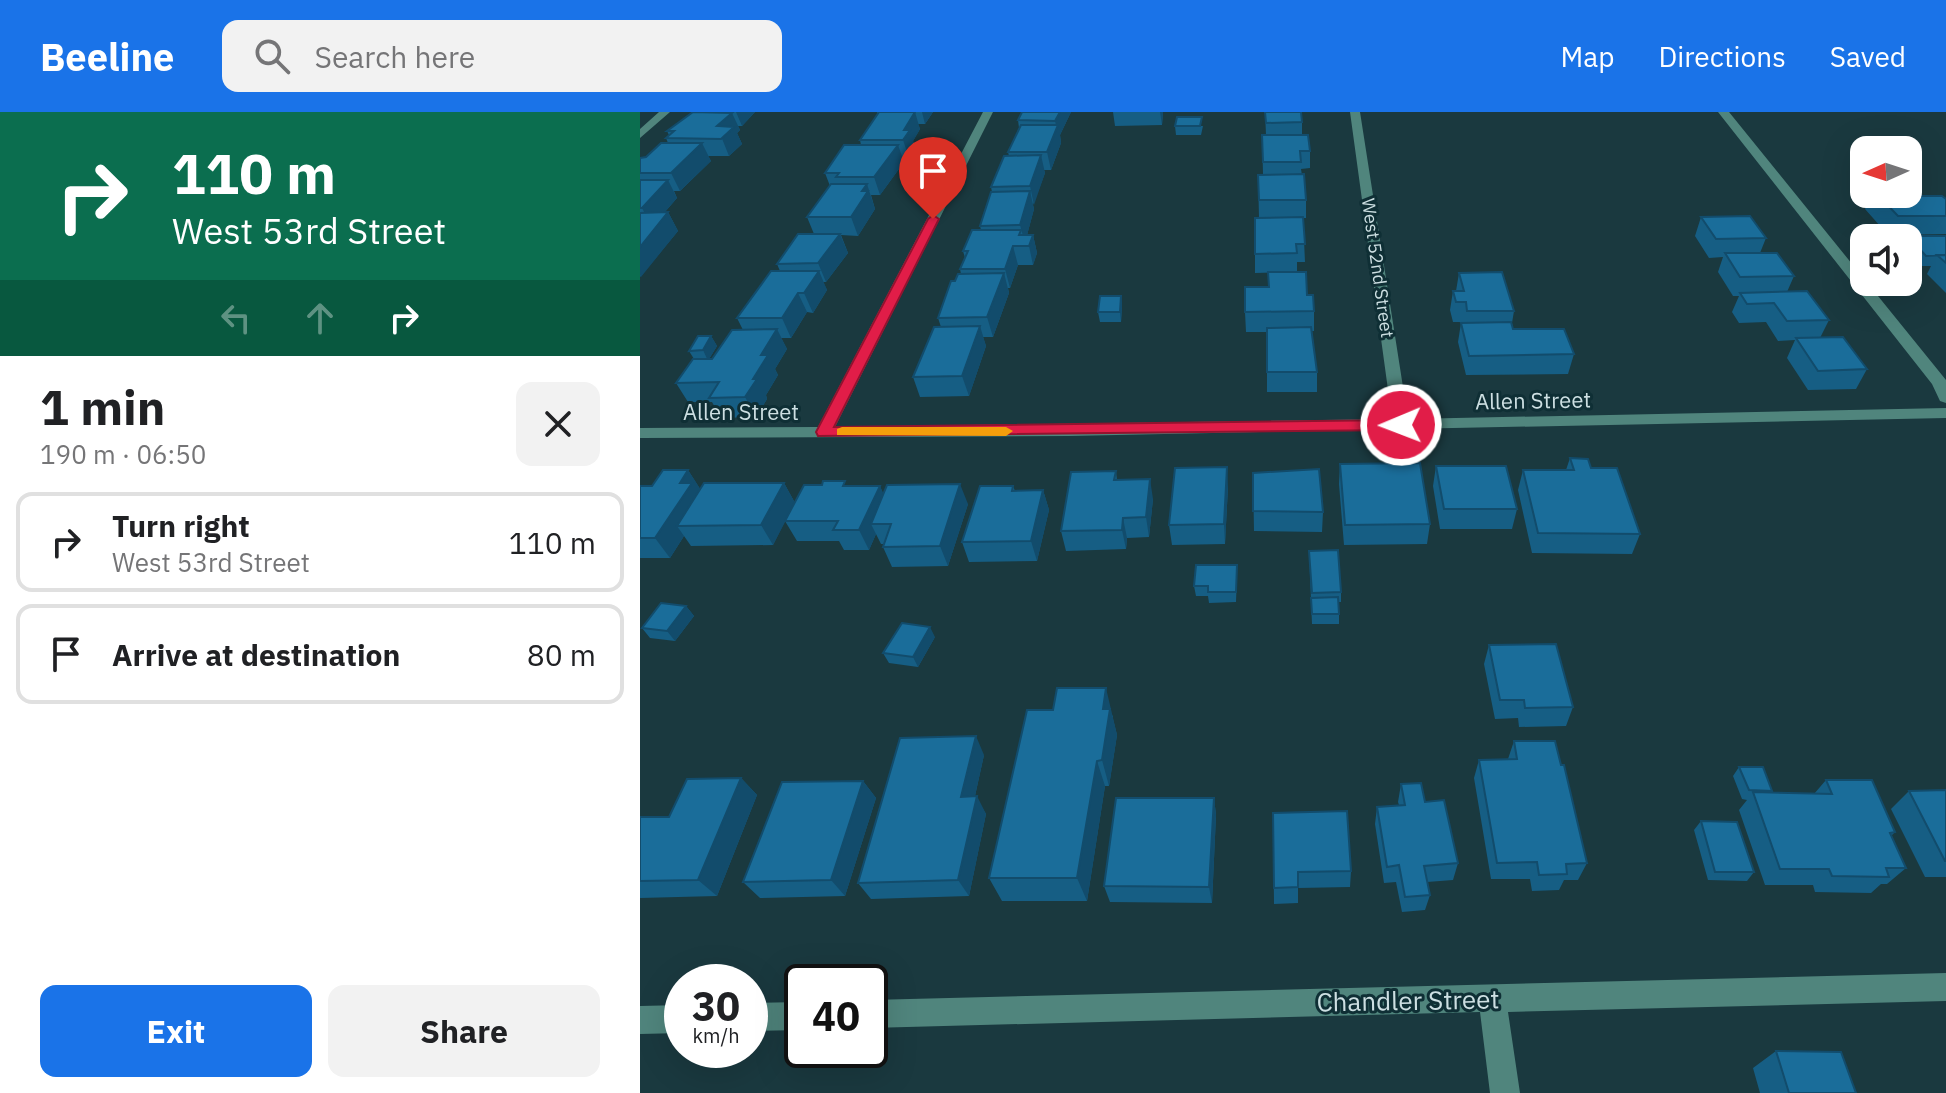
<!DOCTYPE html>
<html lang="en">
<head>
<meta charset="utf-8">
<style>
	:root { --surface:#fff; --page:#f2f2f2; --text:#202124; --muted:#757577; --line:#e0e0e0; --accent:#1a73e8 }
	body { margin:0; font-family:"IBM Plex Sans",sans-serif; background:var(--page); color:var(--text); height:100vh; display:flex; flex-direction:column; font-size:30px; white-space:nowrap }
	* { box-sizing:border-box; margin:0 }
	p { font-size:26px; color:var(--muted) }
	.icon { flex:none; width:44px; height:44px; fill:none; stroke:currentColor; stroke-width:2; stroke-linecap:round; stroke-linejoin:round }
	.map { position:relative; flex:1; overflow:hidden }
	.panel { display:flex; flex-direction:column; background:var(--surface); width:640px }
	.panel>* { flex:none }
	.hud { background:#0b6e4f; color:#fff; overflow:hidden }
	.needle { width:52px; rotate:267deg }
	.fabs { position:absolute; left:1210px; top:24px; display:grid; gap:16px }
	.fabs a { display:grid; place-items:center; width:72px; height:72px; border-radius:16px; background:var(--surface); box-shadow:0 8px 32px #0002; font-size:40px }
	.speed { position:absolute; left:24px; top:852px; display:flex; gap:16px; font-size:40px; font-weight:700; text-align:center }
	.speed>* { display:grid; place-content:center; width:104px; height:104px; border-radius:50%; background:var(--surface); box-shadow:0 8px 32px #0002; line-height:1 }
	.speed small { font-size:20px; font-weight:400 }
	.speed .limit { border:4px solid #111; border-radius:12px; background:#fff; color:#111 }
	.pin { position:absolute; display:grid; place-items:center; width:68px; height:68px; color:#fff; margin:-82px -34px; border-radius:50% 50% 50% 0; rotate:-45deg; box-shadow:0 0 8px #0007 }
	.pin .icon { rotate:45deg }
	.me { position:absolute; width:88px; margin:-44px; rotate:269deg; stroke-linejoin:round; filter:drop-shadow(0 0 6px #0008) }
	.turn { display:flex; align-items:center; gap:28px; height:168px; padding:0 40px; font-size:36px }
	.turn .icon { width:104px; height:104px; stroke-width:2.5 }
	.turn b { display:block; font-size:56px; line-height:68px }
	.lanes { display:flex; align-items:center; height:76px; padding:0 40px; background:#0003; justify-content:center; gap:40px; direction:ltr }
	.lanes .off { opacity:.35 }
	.round { display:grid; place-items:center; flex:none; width:84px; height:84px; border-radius:16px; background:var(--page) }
	.summary { display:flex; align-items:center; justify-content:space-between; height:136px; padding:0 40px }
	h1 { font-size:48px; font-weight:800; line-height:60px }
	.action { display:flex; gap:16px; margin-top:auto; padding:16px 40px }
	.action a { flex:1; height:92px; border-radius:16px; background:var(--accent); color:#fff; font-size:32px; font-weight:800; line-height:92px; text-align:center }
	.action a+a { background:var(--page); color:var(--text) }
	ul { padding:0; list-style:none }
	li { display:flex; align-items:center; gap:24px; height:100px; margin:0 16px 12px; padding:0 24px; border:4px solid var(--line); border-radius:16px }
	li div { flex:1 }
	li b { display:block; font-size:30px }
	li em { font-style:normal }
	header { display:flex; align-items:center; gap:48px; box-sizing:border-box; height:112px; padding:0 40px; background:var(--accent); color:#fff }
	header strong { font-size:38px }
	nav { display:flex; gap:44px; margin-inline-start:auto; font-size:28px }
	.search { width:560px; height:72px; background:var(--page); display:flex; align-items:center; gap:20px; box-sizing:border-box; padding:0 28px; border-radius:16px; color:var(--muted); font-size:30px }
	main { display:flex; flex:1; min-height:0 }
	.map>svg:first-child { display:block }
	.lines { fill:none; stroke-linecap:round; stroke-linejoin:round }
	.minor { fill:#50857d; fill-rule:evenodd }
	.wall { fill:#165e84 }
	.shaded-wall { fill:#124c6c }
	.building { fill:#1a6d9a; stroke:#124c6c; stroke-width:2 }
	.route { fill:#e11d48; stroke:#92132f; stroke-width:2 }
	.slow { fill:#f59e0b }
	.labels { text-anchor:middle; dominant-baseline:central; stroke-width:6; stroke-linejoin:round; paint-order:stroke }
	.far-street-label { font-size:18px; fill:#cddfe2; stroke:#0f2f35 }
	.street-label { font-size:22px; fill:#cddfe2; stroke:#0f2f35 }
	.near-street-label { font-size:26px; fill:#cddfe2; stroke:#0f2f35 }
</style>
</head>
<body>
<header>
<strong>Beeline</strong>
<div class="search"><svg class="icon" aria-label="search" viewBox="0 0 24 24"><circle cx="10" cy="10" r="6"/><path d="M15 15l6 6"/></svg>Search here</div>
<nav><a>Map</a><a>Directions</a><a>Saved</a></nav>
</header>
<main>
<section class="panel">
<div class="hud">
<div class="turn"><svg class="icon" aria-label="right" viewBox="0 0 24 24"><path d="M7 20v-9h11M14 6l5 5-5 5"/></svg><div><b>110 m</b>West 53rd Street</div></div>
<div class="lanes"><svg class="icon off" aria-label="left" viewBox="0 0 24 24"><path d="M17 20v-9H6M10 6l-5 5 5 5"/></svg><svg class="icon off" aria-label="ahead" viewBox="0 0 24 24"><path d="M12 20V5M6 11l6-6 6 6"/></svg><svg class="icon" aria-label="right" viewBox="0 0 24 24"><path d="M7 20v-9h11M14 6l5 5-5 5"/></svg></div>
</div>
<div class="summary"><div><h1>1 min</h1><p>190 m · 06:50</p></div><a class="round"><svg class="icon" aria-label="close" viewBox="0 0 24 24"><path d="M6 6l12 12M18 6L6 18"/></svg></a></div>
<ul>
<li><svg class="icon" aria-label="right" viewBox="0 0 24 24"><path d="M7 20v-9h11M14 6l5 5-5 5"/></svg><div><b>Turn right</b><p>West 53rd Street</p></div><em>110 m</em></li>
<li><svg class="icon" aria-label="arrive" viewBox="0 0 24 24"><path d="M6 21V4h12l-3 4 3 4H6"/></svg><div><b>Arrive at destination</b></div><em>80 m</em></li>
</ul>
<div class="action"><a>Exit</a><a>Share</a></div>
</section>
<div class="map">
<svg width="1306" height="981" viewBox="0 0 1306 981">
	<rect width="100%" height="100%" fill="#1a393f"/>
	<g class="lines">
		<path class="minor" d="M19,0h11l-30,26v-9z
			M343,0h10l-158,315 557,-8 -42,-307h10l48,307 538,-11v10l-877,18 -429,2v-10l178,-1z
			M1078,0h11l217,268v23l-6,-2 -8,-17z
			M1306,861v28l-438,11 12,81h-30l-10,-81 -610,16v-28z
			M162,890v28l-52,1v-28z
			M42,893v28l-42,1v-28z"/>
	</g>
	<path class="wall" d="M53,0h62l-13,14h-4l2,4 -3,3 5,11 -13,12h-21l3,5 -31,30h-6l3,7 -13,15 4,-1 10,19 -38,46v-119l6,-1 22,-14 -2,-5 3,-3 -2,-4z
		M237,0h56l-8,12h-7l2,5 -7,12 2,6 -6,11h-7l2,4 -24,33h-9l4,14 -17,27 -17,-1 7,18 -22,29h-3l4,8 -14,23 -6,-1 -16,26h-10l6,11 -12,20 3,6 -12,20 1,4 -11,18 -35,1 -9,-16h-24l-12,-19 18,-24 -5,-8 22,-15 6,10 -8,13h3l31,-29 -6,-12 43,-47 -3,-7 37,-30 -7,-17 23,-31 -5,-13 36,-28 -1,-5 18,-26z
		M431,0l-11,23 1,8 -10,27h-7l1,3 -12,32 1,4 -7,26h6l4,18 -4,12h-15l-8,23h-2l1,5 -16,44h-10l3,9 -17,50 -49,1 -7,-20 28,-50 -3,-9 17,-37 6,-7 -1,-5 5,-11 -2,-7 18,-21 -1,-4 12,-34 -1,-5 18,-31 -1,-4 11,-24 -1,-8z
		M473,0h50l-1,13 -47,1z
		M625,0l37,10v13l8,16v17l-9,1 5,31v18h-3l2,44h-8v10l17,39v20h-2l5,41v20h-50v-60h-21l-1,-20 24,-25 28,-15 -42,1v-19l4,-36 -1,-43 5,-1 -1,-39h4z
		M535,14h28l-2,9h-25z
		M1232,82h35l2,2 37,3v35l-58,1 -23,-26z
		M1061,105l65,21 -6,15 34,23 -7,16 42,28 -9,18 47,31 -11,20 -48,1 -21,-32 8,-18 -17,1 -12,-19 -27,1 -7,-11 7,-16h-6l-15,-24 5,-15 -14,1 -14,-22z
		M1268,124h38v57l-19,-19 4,-8h-10l-13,-14z
		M819,161l55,38 -2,12 1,6 61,25 -6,20 -102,1 -8,-33 3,-19 2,-1h-10l-3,-12 3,-19h3z
		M481,184l1,10 -1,16h-21l-2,-10z
		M930,346l21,10 49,66 -8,20 -100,-1 -14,-63 5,-20h43z
		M700,352l90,60 -3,20 -83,1 -5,-61z
		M796,354l81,43 -5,20h-72l-7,-43z
		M48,358l12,19 84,-6 11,20 51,-17h34l3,8 85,10 -20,62 -56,1 -9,-20 1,-3h-3l-5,-10 -7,16h-25l-5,-9h-42l-12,-20 -12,24 -82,1 -7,-10 -14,22h-30v-72h12z
		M476,359l1,9 36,19 -4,38 -22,1 -1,11 -60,2 -5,-20z
		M613,361l70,39 -1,20 -68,-1z
		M373,374l2,5 28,-1 6,20 -12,51 -68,1 -7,-20z
		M588,375l-3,57 -53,1 -3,-20z
		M669,439l32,41v10h-2v22h-27z
		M597,463l-1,27 -27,1 -1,-7h-12l-2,-10z
		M46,494l8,10 -19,25 -25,-3 -8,-10z
		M295,525l-17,30 -29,-4 -6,-10z
		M849,533l84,62 -7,19 -47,1 -1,-9 -23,1 -11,-55z
		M473,603v4l4,16 -8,51h-4l-18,115h-85l-13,-23z
		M874,629l73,122 -9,17h-14l-5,10 -27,1 -2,-12h-39l-17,-101 5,-18 29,-1z
		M344,643l-9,41 11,18 -17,82 -98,3 -13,-16z
		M1099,655l33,24 -2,2 44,1 12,-14 69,52 -4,4 15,32 -19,16h-6l-10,9 -56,-1 -2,-7h-48l-26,-75 8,-10 -5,-1 -9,-23z
		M101,666l16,17 -40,101 -77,2v-81h29z
		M223,669l13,17 -31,98 -85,2 -17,-16z
		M761,672l24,18 33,61 -5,17 -26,2 3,13 -5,15 -23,2 -6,-30 -12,1 -9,-59 2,-17 22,-2 -1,-3z
		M1306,678v87h-21l-34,-68 18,-18z
		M574,686l2,17 -4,88 -102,-1 -6,-16z
		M633,701l78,58 -1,16 -52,1v15l-24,1z
		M1061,709l53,51 -7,9 -39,-1 -14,-50z
		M1136,939l80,42h-96l-7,-25z"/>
	<path class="shaded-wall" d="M96,0h19l-13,14z
		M275,0l5,17 -7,12 2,6 -6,11 -6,-18 1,-10z
		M282,0h11l-8,12z
		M420,0h11l-11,23 1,8 -10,27 -4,-18 10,-23 -2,-8z
		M520,0h3l-1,13z
		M92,1l8,17 -3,3 5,11 -13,12 -12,-30z
		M62,31l9,18 -31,30 -9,-18z
		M258,33l6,17 -24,33 -6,-18z
		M401,43l4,18 -11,32 -4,-19z
		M28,68l9,18 -25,29 -10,-19z
		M227,72l8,25 -17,27 -7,-19 11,-26z
		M390,79l4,18 -9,34 -5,-18z
		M28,100l10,19 -37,46 -1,-2v-28z
		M200,122l8,19 -22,29 -8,-19z
		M393,123l4,18 -4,12 -4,-19z
		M373,134l5,19 -8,23 -5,-19z
		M179,159l8,19 -14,23 -9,-20z
		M364,161l5,20 -16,44 -6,-20z
		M158,181l9,19 -16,26 -9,-20z
		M481,184l1,10 -1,16 -1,-10z
		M340,214l6,20 -17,50 -7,-20z
		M137,217l10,20 -12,20 3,6 -12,20 1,4 -11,18 -11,-20 8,-18 8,-24z
		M71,224l6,10 -9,15 -5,-11z
		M587,355l1,20 -3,57 -1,-20z
		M48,358l13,20 -24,36 7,10 -14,22 -15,-20 25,-55z
		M510,367l3,20 -4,38 -3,-20z
		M144,371l11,20 -22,42 -12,-20z
		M320,372l8,20 -20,62 -8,-20z
		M240,374l9,20 -18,18 5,10 -7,16 -10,-20z
		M403,378l6,20 -12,51 -6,-20z
		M483,406l4,20 -1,11 -4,-19z
		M46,494l8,10 -19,25 -8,-10z
		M290,515l5,10 -17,30 -5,-10z
		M466,576l11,47 -8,51 -7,-26 1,-51z
		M336,624l8,19 -13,59 -10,-17z
		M457,649l8,25 -18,115 -10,-23z
		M101,666l16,17 -40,101 -19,-16z
		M223,669l13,17 -31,98 -14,-16z
		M337,684l9,18 -17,82 -11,-16z
		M574,686l2,17 -4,88 -3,-16z"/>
	<path class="building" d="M53,0l39,1 -15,13 17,1 -13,12 -55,-1 8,-7h-7z
		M239,0h36l-11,18h6l-7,10h-43z
		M382,0h38l-5,9 -37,-1z
		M625,0h36l1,10 -36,1z
		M537,5h25l-2,9h-25z
		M381,13h37l-11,27h-39z
		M622,23h46l2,16h-10l1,11h-38z
		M21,31h41l-31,30h-31v-15l6,-1z
		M204,33h54l-24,32h-38l3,-4h-14z
		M401,43l-11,31 -39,1 13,-31z
		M664,62l2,26h-47l-1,-25z
		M0,68h28l-26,28h-2z
		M191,72h36l-5,7h6l-17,26h-44z
		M390,79l-10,34 -40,1 11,-34z
		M1237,82h30l2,2h33l4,3v17h-48z
		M28,100l-28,35v-34z
		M1110,104l16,22 -50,1 -15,-22z
		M663,105l2,27h-9l1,9 -42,1v-36z
		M332,118h49l-2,5h14l-4,11h-16l-8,23h-45l8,-18h-5z
		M158,122h42l-22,29 -41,1z
		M1268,124h38v19l-20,1z
		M1085,141h52l17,23 -54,1z
		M1297,143h9v8z
		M131,159h48l-15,22h-6l-16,25h-45z
		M628,160h38l1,23h6l1,16 -69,1v-25h24z
		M862,160l12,39h-47l-1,-9h-10l-3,-11h11l-5,-18z
		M364,161l-17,44 -49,1 13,-37h4l3,-7z
		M1167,179l22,29 -42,1 -13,-18 -27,1 -7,-11z
		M460,184h21l-1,16h-22z
		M871,210l2,7h51l10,25 -105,2 -8,-33z
		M340,214l-18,50 -49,1 21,-50z
		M671,215l6,45h-50v-44z
		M137,217l-16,26h7l-15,24h4l-12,18 -36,1 10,-16 -43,1 17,-24h19l20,-29z
		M58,224h13l-8,14 -14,1z
		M1203,225l24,32 -49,2 -22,-33z
		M930,346l18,1 3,9h26l23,66 -102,-1 -15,-63h51z
		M780,351l10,61 -85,1 -5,-61z
		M796,354h70l11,43h-73z
		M587,355l-3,57 -55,1 6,-57z
		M679,357l4,43 -70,-1v-38z
		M23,358h25l-8,13h12l-37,55h-15v-52h12z
		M476,359l-2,9 36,-1 -4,38 -23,1 -1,12 -61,1 10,-59z
		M183,369h22l-2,5h37l-21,44h-26l5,-9h-53l19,-36h18z
		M64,371h80l-23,42 -84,1z
		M320,372l-20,62 -57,1 8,-23h-20l16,-39z
		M340,374h33l-1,5 31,-1 -12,51 -69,1z
		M698,438l3,42 -29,1 -3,-42z
		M556,453h41l-1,27h-28v-6h-14z
		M698,485l1,17h-27l-1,-16z
		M21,491l25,3 -19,25 -25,-3z
		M262,511l28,4 -17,30 -30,-4z
		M916,532l17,63 -48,1 -1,-8h-24l-11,-55z
		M417,576h49l-3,21h7l-8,51 -5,1 -20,117h-88l38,-168h26z
		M336,624l-15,61 16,-1 -19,84 -100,3 42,-145z
		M874,629h41l6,24h3l23,98 -21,1 1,10 -28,1 -2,-13 -40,1 -18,-103 38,-1z
		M1099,655h24l9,24 -23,-1z
		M101,666l-43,102 -58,1v-64h29l18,-38z
		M1186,668h46l23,52 -5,1 16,35h-20l3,9 -57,-1 -3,-7h-49l-27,-77 79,2z
		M223,669l-32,99 -88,2 39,-100z
		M781,671l4,19 19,-2 14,63 -34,3 6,29 -25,2 -6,-32 -12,2 -10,-60 28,-2 -4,-21z
		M1306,678v71h-1l-36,-70z
		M476,686h98l-5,89 -105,-1z
		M707,699l4,60 -53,1v15l-24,1 -1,-75z
		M1061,709l36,1 17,50h-39z
		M1136,939l65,1 15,41h-67z"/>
	<path class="route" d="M293,103l6,4 -105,208 567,-7 7,5 -7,5 -583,6 -2,-4 112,-213z"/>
	<path class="slow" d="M202,315h164l7,4 -7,5 -169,-1v-6z"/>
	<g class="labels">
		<g class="far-street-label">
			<text transform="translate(738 156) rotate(82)">West 52nd Street</text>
		</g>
		<g class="street-label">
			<text transform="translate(893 288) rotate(-1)">Allen Street</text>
			<text x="101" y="299">Allen Street</text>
		</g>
		<g class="near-street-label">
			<text transform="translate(768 888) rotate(-1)">Chandler Street</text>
		</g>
	</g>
</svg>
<div class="fabs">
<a><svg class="needle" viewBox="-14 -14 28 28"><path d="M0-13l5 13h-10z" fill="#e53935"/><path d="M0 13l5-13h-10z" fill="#757577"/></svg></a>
<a><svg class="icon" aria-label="sound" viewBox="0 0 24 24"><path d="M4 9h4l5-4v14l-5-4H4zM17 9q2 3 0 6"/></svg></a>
</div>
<div class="speed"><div>30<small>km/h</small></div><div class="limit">40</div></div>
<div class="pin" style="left:293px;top:107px;background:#d93025"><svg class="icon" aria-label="arrive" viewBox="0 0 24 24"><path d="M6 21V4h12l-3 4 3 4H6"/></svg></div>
<svg class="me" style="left:761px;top:313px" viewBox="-20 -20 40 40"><circle r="17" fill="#e11d48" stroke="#fff" stroke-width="3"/><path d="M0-11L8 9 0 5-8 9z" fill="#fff"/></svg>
</div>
</main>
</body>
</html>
